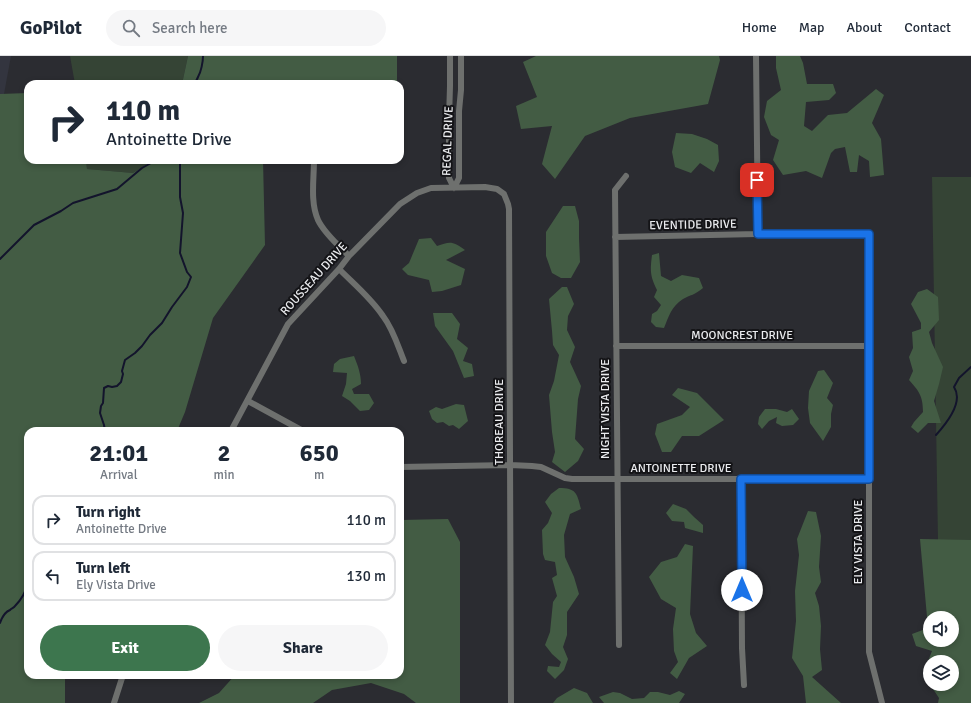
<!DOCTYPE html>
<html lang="en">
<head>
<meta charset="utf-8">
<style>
	:root { --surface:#fff; --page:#f6f6f7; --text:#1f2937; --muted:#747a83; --line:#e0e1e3; --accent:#3d764e }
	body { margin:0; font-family:Signika,sans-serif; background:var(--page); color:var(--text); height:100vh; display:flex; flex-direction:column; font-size:15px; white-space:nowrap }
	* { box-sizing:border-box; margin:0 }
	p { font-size:13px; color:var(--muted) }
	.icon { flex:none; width:22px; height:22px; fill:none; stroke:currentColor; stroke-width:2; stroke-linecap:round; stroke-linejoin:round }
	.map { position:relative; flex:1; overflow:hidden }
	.drawer { position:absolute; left:24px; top:371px; width:380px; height:252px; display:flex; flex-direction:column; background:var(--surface); border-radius:12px; box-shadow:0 2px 6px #0003 }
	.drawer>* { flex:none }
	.guide { position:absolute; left:24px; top:24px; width:380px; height:84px; border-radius:12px; box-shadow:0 2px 6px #0003; background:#fff; color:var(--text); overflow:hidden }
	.controls { position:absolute; left:923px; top:555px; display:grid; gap:8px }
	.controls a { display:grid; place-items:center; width:36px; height:36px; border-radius:50%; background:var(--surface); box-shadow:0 2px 6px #0003; font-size:20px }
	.pin { position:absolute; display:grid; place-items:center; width:34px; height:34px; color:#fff; margin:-17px; border-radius:8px; box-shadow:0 2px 6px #0006 }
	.me { position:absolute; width:44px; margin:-22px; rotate:0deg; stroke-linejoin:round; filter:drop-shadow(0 0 3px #0008) }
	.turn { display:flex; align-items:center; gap:14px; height:84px; padding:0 16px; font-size:18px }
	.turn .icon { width:52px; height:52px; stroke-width:2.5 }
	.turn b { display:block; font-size:28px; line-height:34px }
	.eta { display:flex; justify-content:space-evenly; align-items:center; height:68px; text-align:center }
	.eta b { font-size:24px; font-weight:700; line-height:28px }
	.button { display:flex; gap:8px; margin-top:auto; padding:8px 16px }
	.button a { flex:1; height:46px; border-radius:24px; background:var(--accent); color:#fff; font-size:16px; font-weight:700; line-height:46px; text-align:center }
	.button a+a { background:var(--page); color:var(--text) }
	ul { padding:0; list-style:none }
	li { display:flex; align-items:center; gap:12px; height:50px; margin:0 8px 6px; padding:0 8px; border:2px solid var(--line); border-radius:12px }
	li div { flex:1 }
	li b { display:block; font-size:15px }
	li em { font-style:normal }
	header { display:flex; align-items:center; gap:24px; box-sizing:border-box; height:56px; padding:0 20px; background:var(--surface); border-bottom:1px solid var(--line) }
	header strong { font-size:19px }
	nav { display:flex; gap:22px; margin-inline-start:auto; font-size:14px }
	.search { width:280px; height:36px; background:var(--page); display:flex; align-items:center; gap:10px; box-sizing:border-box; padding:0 14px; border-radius:22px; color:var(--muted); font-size:15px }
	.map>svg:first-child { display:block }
	.built { fill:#33353f }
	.green { fill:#354435 }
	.forest { fill:#435c44; fill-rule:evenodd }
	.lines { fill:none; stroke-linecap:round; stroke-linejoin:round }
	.stream { stroke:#13142c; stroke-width:2 }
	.street { stroke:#6e706e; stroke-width:6 }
	.route-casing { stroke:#114b97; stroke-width:10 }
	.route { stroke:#1a73e8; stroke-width:7 }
	.labels { text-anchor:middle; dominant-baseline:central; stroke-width:4; stroke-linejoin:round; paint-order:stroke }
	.street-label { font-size:12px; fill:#ebecef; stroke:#141417 }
</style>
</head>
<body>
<header>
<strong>GoPilot</strong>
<div class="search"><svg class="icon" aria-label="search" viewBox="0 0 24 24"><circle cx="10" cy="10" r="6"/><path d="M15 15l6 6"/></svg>Search here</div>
<nav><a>Home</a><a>Map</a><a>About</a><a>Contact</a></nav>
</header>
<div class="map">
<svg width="971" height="647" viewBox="0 0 971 647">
	<rect width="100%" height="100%" fill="#2b2c31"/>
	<path class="built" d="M0,0h11l-7,38h-4z"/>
	<path class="green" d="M70,0h118l-6,28h-107z
		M86,104h67l-20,13 -46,-4z
		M932,121h39v364h-33z"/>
	<path class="forest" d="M188,0h209v28h-215z
		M536,0h183l1,4 -12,44 -78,14 -45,18 -30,43 -13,-15 10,-38 -31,3 -5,-23 21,-9 -14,-35z
		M776,0h24l3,7 4,21h26l3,9 -7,7 -23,2 -2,24 8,5 16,-16 19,-2 29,-24 8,6 -12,28 9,16 3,36 -14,2 -1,-16 -10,-6 -2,17h-7l-5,-25 -10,2 -4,4 -9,25 -16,-7 -23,4 -10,-15 6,-20 -8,-5 -7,-18 3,-16 14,-11 -5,-22z
		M28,37v67h58l1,9 46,4 20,-13h110l2,85 -52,73 -28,94 -8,19h-149v244h37v28h-65v-609z
		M676,77l16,1 15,5 11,6 1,16 -5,11 -14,-9 -9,10 -16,-6 -3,-15z
		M563,150h12l4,15v17l1,24 -9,16h-10l-9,-5 -6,-17v-24z
		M431,182l6,8c13,-5 16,-5 28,4l-19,10 19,9 -4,16 -19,6 -10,1 -3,-12 -21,-5 -6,-6 7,-6 10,-24z
		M659,197l2,23 10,5 11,-6 17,3 4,10c-8,7 -13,7 -20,11 -12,8 -14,17 -19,29l-8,-1 -5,-5 1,-8 5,-3 4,-6 -7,-8 3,-7c-7,-14 -7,-19 -5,-35z
		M562,231h5l7,17 -6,12 -1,14 8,17 -5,15 11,24 -3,13 -3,40 9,10 -6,12 -13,11 -13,-10 3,-10 -3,-20 -3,-37 5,-14 5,-26 -6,-10 -1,-14 -3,-32z
		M927,233l11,8 1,23 -10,12 3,11 11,24 -4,17 -5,17 7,22h-13l-10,10 -7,-6 3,-5 9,-10c0,-16 -4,-21 -14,-32l4,-9 -4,-14 4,-9 -1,-16 9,-3v-6l-10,-19 7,-12z
		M433,257h19l8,11 -3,15 11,9 -5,13 9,3 2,12 -10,2 -11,-27 -18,-25z
		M354,300c4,10 7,18 7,28l-9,5 2,5h15l5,9 -5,7 -9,1 -10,-10 -8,-5 4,-12 1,-11 -14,-1 1,-8 6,-5z
		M824,314l9,13 -6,15 6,7 -2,9v13l-8,14 -13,-18 -2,-15 1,-17 9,-20z
		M678,332l19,5 27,27 -25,16h-17l-11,16h-9l-7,-18 2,-10 25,-9 8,-8 -18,-12z
		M456,348l8,1 4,16 -9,8 -6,-4 -4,1 -6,-4 -6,1 -5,-4 -3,-8 7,-4 6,2z
		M765,353h11l11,3 5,-3 7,10 -6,6 -11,1 -6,-3 1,-6 -8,4 -7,8 -4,-5 1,-7z
		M559,432c17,0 18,5 22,21l-11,5 -6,21 1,22 9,20 5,17 -12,18v23l-4,12 5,12 -4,11 -9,9 -8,-8 1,-5 11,1 2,-5 -9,-8 -7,-9 5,-13 3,-30 4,-6 -5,-18 5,-3 -2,-13 -10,-2 -2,-6 -1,-24 6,-7 4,-10 -7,-11 6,-8z
		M673,448l13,5 8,8 9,8v8l-18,-5 -1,-6 -12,-1 -6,-8z
		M808,455l8,1 5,24 -2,31 2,15 -6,11 4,13 2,20 -1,23 2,21 -10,7 29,26h-35l-3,-27 -11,-18 4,-37 -1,-30 4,-36 -2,-16z
		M448,463l12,23v161h-44l-12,-9 -33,-11 -39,7 -19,13h-114l20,-10 16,-18h165v-155z
		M920,483l51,1v163h-33l1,-5 -16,-24 9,-23 -16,-5 -4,-12 16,-6zM930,562h22v22h-22zM930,606h22v22h-22z
		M685,488l8,2 -3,68 6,19 11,13 -18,12 -12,21 -7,-6 8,-11 -4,-11 -1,-22 3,-21 -15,-9 -12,-22 12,-15 16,-5z
		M574,632l13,5 6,10h-40l4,-5z
		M679,635l6,3 -6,9h-75l-5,-6 14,-5 7,1 12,6 12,-1 6,-6h8l12,3z"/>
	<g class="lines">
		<path class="stream" d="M196,28c1,-7 -1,0 2,-7 3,-5 5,-15 5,-21
			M0,203l34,-34 27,-14 12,-8 44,-14 25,-21 9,-5 9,-1 4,-2
			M105,375l-1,-6 -4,-12 1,-7 2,-3 1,-15 4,-2 4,1 5,-1 4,-4 2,-8 -1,-3 3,-11 10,-7 7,-7 8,-11 12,-12 10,-16 15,-20 4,-10 -4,-5 -7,-19 3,-40 -3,-16v-37
			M936,379c10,-11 28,-33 18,-48l5,-9 12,-11
			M0,567c2,-6 5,-11 10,-13 2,-2 4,-2 5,-4 6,-6 11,-15 13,-23"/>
		<path class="street" d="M450,0v30l-1,33v59l5,10
			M756,0l2,178
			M314,104c0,19 -4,42 4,60 6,13 21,26 31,36
			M454,132l5,-10v-67l2,-21v-34
			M615,181l143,-3h111v418l13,51
			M339,213c15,15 32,29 44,47 10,13 15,30 21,45
			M616,290h253
			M248,345l55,30
			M231,375l57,-107 51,-55 10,-13 51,-52 17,-11 14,-5 54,-1 12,2 7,5 4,10 1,5 2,494
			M400,411l110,-2 22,1 9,1 24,11 7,1h297
			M741,423l1,169 2,37
			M619,589l-4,-455 11,-14
			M114,647l9,-28"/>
	</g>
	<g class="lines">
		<defs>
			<path id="route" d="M742,534l-1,-111h128v-245h-111l-1,-54"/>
		</defs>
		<use href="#route" class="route-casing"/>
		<use href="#route" class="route"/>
	</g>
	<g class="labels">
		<g class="street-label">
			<text transform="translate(448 85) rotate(-88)">REGAL DRIVE</text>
			<text transform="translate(693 169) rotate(-1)">EVENTIDE DRIVE</text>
			<text transform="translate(314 223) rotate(-48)">ROUSSEAU DRIVE</text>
			<text x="742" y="279">MOONCREST DRIVE</text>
			<text transform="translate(605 353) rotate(-90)">NIGHT VISTA DRIVE</text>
			<text transform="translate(499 366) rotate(-90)">THOREAU DRIVE</text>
			<text x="681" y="412">ANTOINETTE DRIVE</text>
			<text transform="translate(858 486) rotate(-90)">ELY VISTA DRIVE</text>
		</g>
	</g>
</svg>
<div class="controls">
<a><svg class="icon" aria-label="sound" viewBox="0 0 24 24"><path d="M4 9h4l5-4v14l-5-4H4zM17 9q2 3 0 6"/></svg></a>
<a><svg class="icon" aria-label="layers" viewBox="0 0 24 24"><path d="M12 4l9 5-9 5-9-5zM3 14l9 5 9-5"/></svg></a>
</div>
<div class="pin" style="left:757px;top:124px;background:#d93025"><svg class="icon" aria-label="arrive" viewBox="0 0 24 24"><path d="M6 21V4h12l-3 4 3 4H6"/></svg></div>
<svg class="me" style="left:742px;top:534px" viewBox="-20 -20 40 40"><circle r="19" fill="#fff"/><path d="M0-13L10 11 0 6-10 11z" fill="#1a73e8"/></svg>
<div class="guide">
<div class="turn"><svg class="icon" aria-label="right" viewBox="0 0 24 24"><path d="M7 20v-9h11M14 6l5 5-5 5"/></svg><div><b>110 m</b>Antoinette Drive</div></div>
</div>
<section class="drawer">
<div class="eta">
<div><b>21:01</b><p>Arrival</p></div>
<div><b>2</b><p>min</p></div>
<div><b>650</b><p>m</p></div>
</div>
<ul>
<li><svg class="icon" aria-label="right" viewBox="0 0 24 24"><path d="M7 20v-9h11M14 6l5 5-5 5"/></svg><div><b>Turn right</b><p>Antoinette Drive</p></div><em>110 m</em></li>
<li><svg class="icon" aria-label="left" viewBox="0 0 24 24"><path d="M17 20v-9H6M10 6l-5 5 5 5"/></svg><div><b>Turn left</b><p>Ely Vista Drive</p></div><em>130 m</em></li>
</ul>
<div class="button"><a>Exit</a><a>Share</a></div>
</section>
</div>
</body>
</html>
